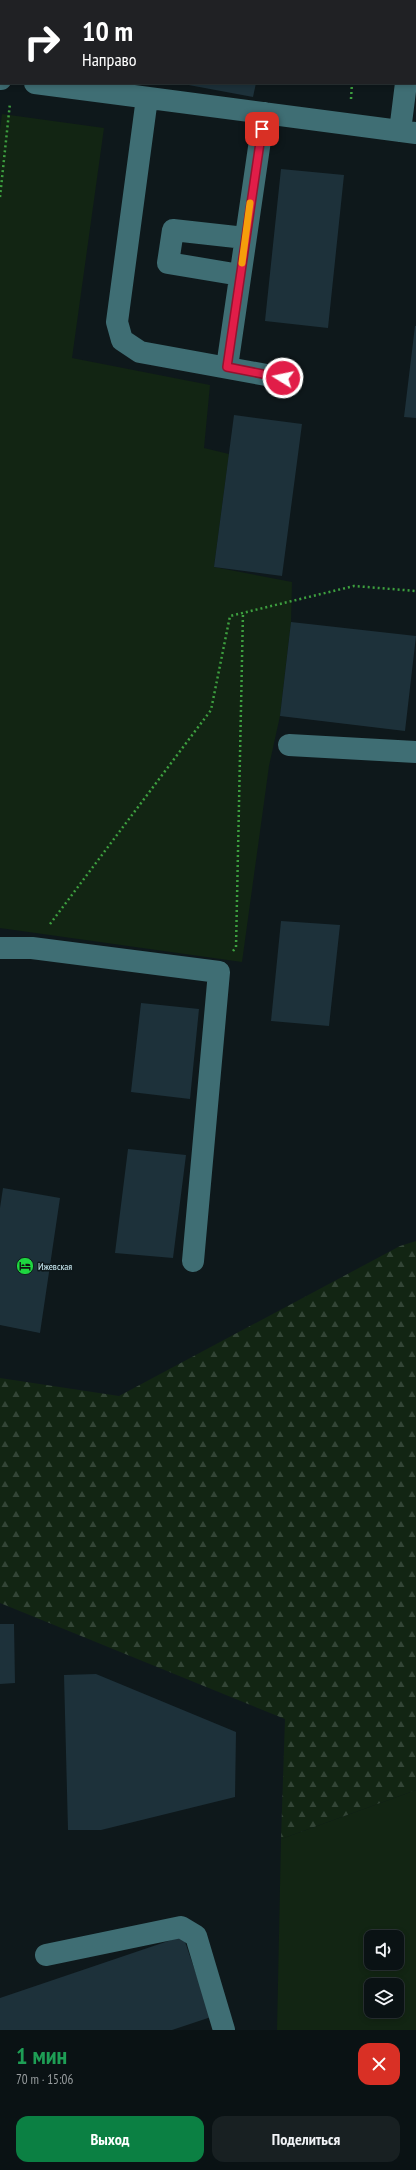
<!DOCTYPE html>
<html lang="ru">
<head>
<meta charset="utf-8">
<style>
	:root { --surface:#0a1214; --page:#182022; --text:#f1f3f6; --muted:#999ea0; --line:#2a3234; --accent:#0b8043 }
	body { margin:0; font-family:"PT Sans Narrow",sans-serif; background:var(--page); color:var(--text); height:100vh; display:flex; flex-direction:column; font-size:15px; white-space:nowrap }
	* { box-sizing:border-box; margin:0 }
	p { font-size:13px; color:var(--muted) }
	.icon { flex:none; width:22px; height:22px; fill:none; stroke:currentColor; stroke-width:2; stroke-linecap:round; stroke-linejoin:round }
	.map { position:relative; height:2030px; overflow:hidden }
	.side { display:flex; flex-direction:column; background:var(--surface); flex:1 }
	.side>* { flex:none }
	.top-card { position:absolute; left:0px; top:0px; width:416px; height:84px; box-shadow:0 2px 6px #0003,0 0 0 1px var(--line); background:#202124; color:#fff; overflow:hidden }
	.tools { position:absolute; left:364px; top:1930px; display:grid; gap:8px }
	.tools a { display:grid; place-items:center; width:40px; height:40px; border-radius:8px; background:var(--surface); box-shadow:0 2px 6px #0003,0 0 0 1px var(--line); font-size:20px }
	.pin { position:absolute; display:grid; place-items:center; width:34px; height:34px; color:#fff; margin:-17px; border-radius:8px; box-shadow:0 2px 6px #0006 }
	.me { position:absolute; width:44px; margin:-22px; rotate:280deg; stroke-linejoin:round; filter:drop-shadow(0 0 3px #0008) }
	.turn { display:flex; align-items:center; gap:14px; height:84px; padding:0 16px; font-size:18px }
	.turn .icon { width:52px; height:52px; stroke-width:2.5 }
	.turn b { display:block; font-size:28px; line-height:34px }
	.round { display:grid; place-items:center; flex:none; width:42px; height:42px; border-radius:12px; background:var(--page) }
	.summary { display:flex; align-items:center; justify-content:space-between; height:68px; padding:0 16px }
	h1 { font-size:24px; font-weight:600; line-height:30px; color:#1e9e55 }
	.action { display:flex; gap:8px; margin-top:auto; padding:8px 16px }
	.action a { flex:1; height:46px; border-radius:12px; background:var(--accent); color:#fff; font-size:16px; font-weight:600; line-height:46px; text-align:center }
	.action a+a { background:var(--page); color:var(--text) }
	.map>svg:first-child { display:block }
	.grass { fill:#122513; fill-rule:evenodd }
	.forest { fill:url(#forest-firs) }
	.building { fill:#1d313a }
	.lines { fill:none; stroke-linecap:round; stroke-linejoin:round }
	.path { stroke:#3d9f3f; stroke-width:2.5; stroke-dasharray:2 3; stroke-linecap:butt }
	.minor { stroke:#3f6e74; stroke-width:22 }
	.route-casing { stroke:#92132f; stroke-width:10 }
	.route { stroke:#e11d48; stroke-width:7 }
	.slow { stroke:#f59e0b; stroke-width:7 }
	.labels { text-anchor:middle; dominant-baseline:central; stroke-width:3; stroke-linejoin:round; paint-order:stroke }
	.poi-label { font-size:10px; fill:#cff0f8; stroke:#0e181b; text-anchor:start }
</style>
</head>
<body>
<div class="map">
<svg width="416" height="2030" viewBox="0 0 416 2030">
	<defs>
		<pattern id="forest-firs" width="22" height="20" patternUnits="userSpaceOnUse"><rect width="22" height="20" fill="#122513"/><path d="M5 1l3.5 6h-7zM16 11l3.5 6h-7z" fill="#334536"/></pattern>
	</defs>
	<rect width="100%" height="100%" fill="#0e181b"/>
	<path class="grass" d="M2,114l102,14 -32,230 138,27 -6,63 25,6 -15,113 78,15 -1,40 -11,94 -11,50 -27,196 -242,-34v-799z
		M416,1790v240h-139l4,-191zM371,1937h26v26h-26zM371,1985h26v26h-26z"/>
	<path class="forest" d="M416,1241v549l-135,49 4,-120 -285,-116v-225l119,18 281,-150z"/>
	<path class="building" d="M178,83h78l-3,14z
		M281,169l63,6 -16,153 -63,-7z
		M415,326h1v92l-12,-1z
		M234,415l68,9 -20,152 -68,-9z
		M291,622l125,14 -11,95 -125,-15z
		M281,921l59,4 -11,101 -58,-5z
		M141,1003l58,6 -9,90 -59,-7z
		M128,1149l58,6 -13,103 -58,-5z
		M3,1188l57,10 -20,135 -40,-8v-117z
		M0,1624h14l1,59 -15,1z
		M96,1674l140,58 -1,65 -134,33h-33l-4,-155z
		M183,1936l28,81 -39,13h-172v-32z"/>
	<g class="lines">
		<path class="path" d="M22,1v-1
			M362,1v-1
			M351,99l1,-16
			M0,197l10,-94
			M50,924l161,-214 19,-94 124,-30 62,5
			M233,951l3,-4 7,-335"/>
		<path class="minor" d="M415,15l1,-8
			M0,79h1
			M35,83l381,50
			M147,98l-30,224 5,18 18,12 143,26
			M400,131l6,-48
			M240,275l-72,-12 5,-33 72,8
			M227,367l37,-254
			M289,745l127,7
			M0,948h32l187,24 -26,289
			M46,1955l135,-28 15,9 28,94"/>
	</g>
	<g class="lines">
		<defs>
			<path id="route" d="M262,129l-35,238 56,11"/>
		</defs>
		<use href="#route" class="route-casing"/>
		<use href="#route" class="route"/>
		<path class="slow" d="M242,263l8,-60"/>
	</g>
	<defs>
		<symbol id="hotel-disc" viewBox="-11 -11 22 22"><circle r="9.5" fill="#1ed640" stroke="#0e181b"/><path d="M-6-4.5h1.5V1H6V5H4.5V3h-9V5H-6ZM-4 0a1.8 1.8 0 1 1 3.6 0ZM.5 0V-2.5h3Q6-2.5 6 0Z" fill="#111"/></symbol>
	</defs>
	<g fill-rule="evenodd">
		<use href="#hotel-disc" x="15" y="1256" width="20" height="20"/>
	</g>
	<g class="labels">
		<g class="poi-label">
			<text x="38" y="1266">Ижевская</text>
		</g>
	</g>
</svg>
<div class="tools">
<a><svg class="icon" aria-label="sound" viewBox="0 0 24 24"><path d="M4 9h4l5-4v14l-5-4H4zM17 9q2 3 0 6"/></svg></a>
<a><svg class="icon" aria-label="layers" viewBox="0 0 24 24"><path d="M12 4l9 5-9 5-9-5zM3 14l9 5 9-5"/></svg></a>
</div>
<div class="pin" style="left:262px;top:129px;background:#d93025"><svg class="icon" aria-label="arrive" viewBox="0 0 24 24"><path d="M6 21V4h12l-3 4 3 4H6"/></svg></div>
<svg class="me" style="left:283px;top:378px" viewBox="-20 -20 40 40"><circle r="17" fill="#e11d48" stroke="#fff" stroke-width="3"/><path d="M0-11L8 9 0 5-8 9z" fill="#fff"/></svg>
<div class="top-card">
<div class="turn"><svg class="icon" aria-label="right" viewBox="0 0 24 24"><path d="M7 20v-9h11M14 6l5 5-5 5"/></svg><div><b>10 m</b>Направо</div></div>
</div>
</div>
<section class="side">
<div class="summary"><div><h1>1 мин</h1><p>70 m · 15:06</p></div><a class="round" style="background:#d93025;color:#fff"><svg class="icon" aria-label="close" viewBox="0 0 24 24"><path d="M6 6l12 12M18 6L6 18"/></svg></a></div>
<div class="action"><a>Выход</a><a>Поделиться</a></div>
</section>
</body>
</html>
